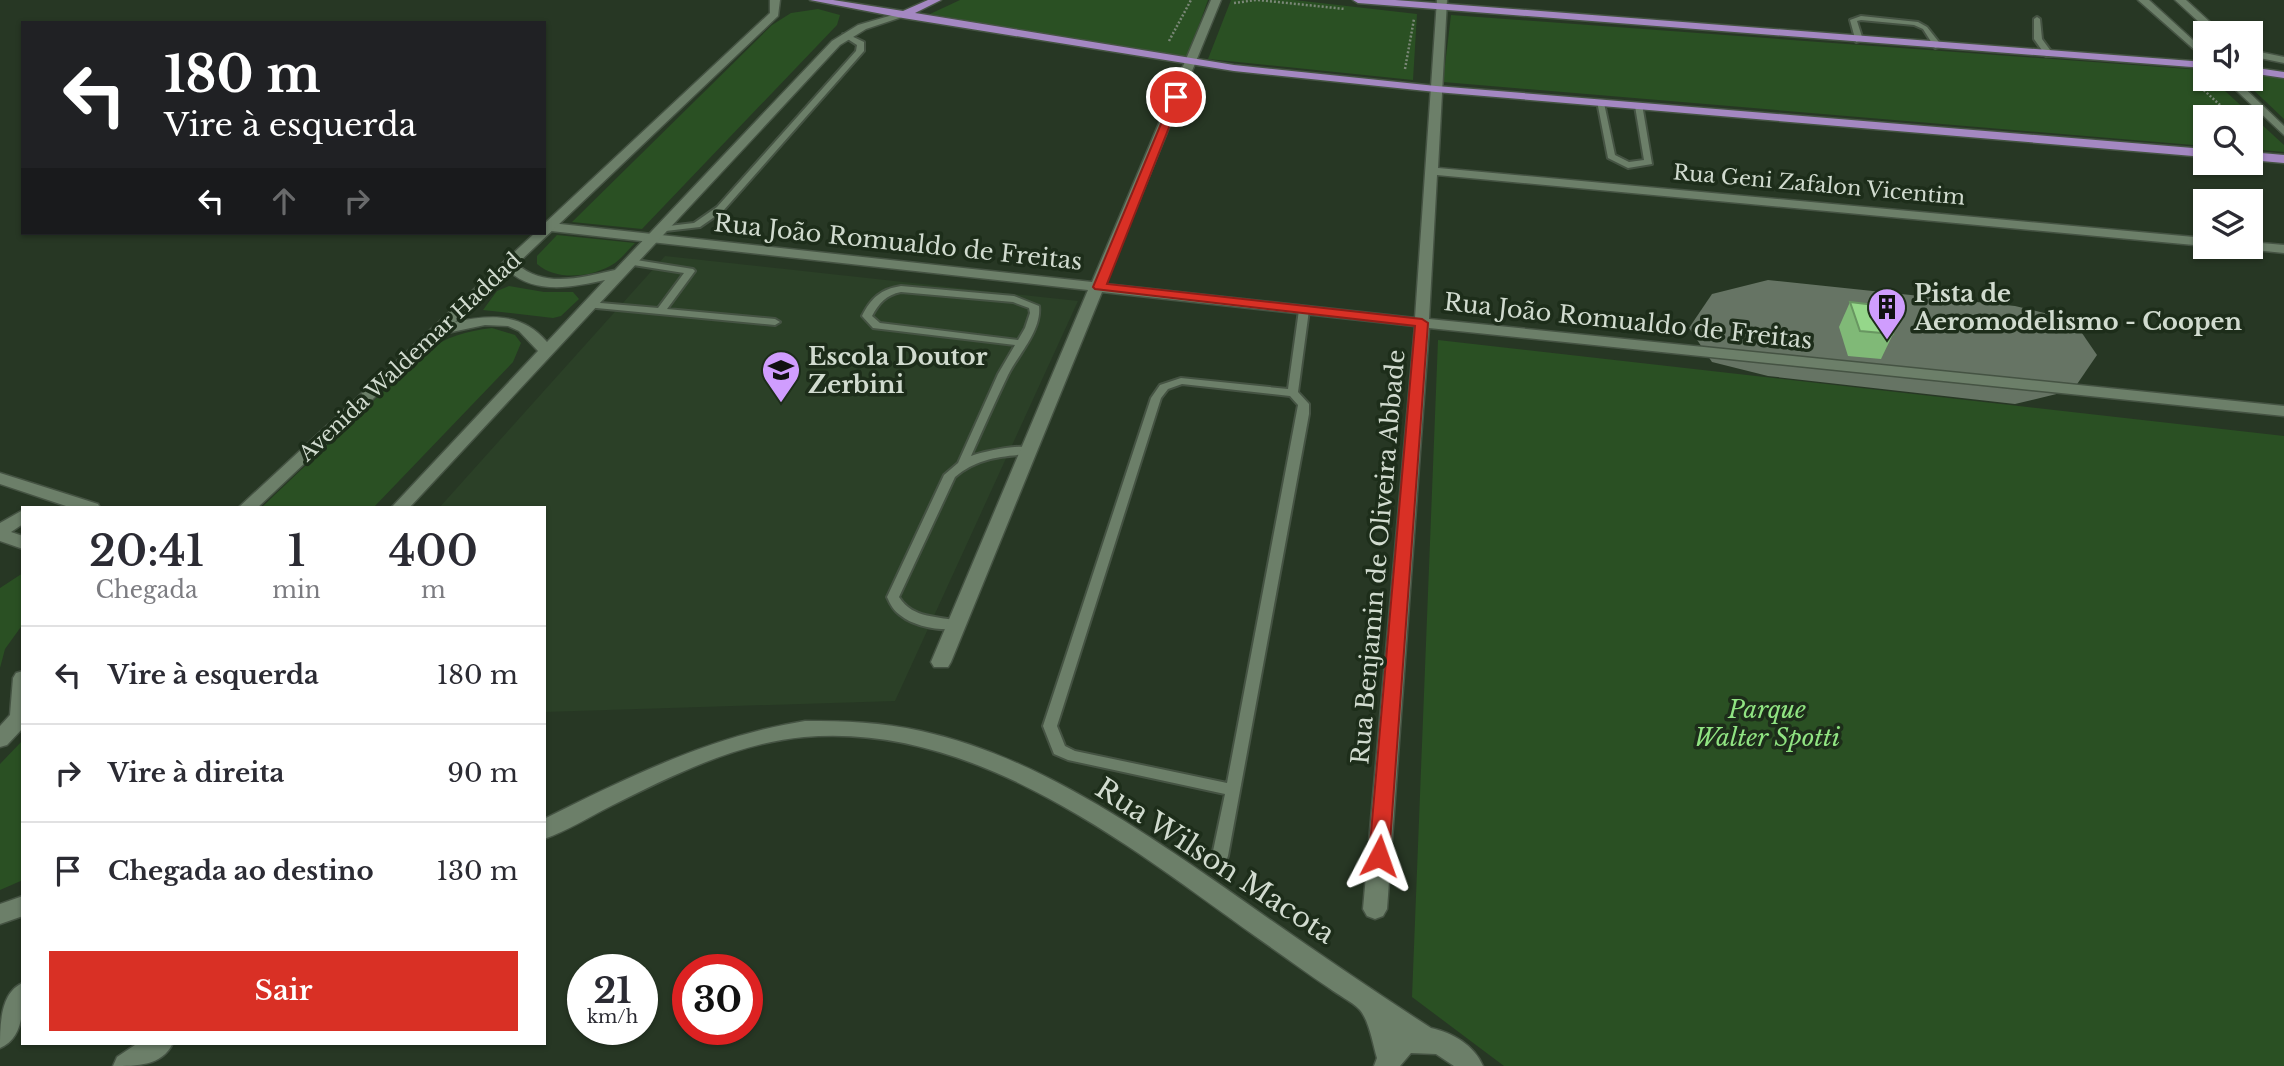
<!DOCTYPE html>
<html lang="pt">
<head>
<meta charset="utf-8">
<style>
	:root { --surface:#fff; --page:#f2f2f3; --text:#2b2b33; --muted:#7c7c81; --line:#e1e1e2; --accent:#d93025 }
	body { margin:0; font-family:"Libre Baskerville",serif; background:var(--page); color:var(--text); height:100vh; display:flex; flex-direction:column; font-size:26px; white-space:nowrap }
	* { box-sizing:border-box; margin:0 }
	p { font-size:23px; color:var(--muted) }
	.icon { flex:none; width:38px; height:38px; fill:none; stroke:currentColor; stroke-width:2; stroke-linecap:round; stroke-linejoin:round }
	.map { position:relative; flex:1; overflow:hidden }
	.details { position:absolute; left:21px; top:506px; width:525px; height:539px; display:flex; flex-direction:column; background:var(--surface); border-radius:0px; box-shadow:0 2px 5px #0004 }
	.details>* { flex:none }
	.top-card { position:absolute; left:21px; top:21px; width:525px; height:214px; border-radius:0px; box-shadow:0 2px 5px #0004; background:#202124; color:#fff; overflow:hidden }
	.buttons { position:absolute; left:2193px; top:21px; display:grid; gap:14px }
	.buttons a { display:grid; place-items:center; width:70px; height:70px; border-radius:0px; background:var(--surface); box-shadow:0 2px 5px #0004; font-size:35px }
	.speed { position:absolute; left:567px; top:954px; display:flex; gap:14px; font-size:35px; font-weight:700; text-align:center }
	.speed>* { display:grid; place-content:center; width:91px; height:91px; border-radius:50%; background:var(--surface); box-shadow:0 2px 5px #0004; line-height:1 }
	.speed small { font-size:18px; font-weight:400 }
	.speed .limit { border:10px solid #d22; background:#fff; color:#111 }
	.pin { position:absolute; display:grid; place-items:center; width:60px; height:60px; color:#fff; margin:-30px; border:4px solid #fff; border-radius:50%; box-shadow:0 2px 7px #0007 }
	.me { position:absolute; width:77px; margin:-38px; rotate:4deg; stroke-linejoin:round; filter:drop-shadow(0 0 5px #0008) }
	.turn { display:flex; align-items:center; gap:24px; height:147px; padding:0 28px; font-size:32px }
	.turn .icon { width:91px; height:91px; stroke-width:2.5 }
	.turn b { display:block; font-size:49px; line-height:60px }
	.lanes { display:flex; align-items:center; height:66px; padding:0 28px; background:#0003; justify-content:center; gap:35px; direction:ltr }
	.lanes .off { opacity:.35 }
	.eta { display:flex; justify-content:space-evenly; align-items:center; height:119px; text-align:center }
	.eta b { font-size:42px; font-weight:600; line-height:49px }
	.action { display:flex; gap:14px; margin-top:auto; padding:14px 28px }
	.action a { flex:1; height:80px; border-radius:0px; background:var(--accent); color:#fff; font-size:28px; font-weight:600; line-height:80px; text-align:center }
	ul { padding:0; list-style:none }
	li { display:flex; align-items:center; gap:21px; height:98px; padding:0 28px; border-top:2px solid var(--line) }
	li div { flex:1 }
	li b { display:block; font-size:26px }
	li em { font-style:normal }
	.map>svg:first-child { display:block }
	.built { fill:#2b4027 }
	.green { fill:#2a5023 }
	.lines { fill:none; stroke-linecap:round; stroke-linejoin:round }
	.runway { fill:#667464; fill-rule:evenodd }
	.lane-casing { stroke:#455343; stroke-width:4 }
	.street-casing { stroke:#455343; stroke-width:3 }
	.secondary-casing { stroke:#455343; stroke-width:3 }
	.primary-casing { stroke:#455343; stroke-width:3 }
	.path { stroke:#7a8777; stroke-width:2.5; stroke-dasharray:2 2; stroke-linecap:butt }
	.lane { fill:#6c7f69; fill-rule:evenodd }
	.street { fill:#6c7f69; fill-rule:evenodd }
	.secondary { fill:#6c7f69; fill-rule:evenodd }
	.primary { fill:#a488c2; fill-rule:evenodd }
	.wall { fill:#80b977 }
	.building { fill:#95d78a; stroke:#689661; stroke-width:2 }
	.route { fill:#d93025; stroke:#8d1f18; stroke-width:2 }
	.labels { text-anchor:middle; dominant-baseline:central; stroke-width:7; stroke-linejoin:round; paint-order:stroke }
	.far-street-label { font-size:21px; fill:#d1dbcf; stroke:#1d2d1a }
	.street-label { font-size:24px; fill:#d1dbcf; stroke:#1d2d1a }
	.poi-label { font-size:24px; font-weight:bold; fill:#d1dbcf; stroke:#1d2d1a; text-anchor:start }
	.park-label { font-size:24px; font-style:italic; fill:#90e482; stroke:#1d2d1a }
	.near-street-label { font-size:28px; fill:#d1dbcf; stroke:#1d2d1a }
</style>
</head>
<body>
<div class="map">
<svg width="2284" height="1066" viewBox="0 0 2284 1066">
	<rect width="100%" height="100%" fill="#273724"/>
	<path class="built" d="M665,256l413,45 -183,400 -351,11v-204h-105z"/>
	<path class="green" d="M960,0h248l-21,58 -257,-44z
		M1231,0h63l123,14 -4,66 -205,-21z
		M818,9l22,6 -3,10 -195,204 -70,-7 200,-197 19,-12z
		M1451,15l751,55 3,9h7l72,66v7l-33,-3 -1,-32h-45v29l-762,-64z
		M2251,74l33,4v41l-42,-40h8z
		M557,235l78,8c-7,7 -12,14 -20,20 -21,14 -58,19 -78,1v-8z
		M509,286l35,6h29l6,7 -18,17 -8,2 -70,-8 14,-19z
		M492,328l23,7 6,8 -8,19 -139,145h-112l163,-155c21,-15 41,-21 67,-24z
		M1438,340l846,96v630h-780l-92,-69z
		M23,573v51l-18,25 -5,19v-80z
		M23,740v140l-23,10v-126z"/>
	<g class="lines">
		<path class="runway" d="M1768,280l247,26 58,14 24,35 -24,35 -58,14 -247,-28 -56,-14 -23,-34 23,-34z"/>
		<defs>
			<path id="lane" d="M1861,16l57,6 9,5 15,19 -7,2 -12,-19 -9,-4 -53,-5 -4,1 6,19 -7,2 -6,-22z
				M2037,17l3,2 2,20 11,15 -1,2h-6l-12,-17v-20z
				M843,34h4l17,8v9l-141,160 -23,16 -43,5 -2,-2 5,-3 34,-4 23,-16 139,-156 1,-6 -14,-9z
				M1597,101l7,2 11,52 14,7 15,-2 -9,-54 7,-2 10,60 -24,4 -20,-10z
				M630,259l63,10 2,2 -28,38 108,10 5,3 -5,3 -189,-18 -2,-2 5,-3 69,6 26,-35 -57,-9 -2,-2z
				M901,286l113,10 25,10c3,24 -21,49 -31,69 -13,27 -25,54 -37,81 15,-5 53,-14 65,-6l-6,4c-28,2 -53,4 -75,23l-56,120c15,23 39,18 62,25l2,3 -2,3c-17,4 -47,-1 -61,-13 -6,-4 -10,-11 -13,-18l57,-122 14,-12 40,-89 17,-29 -142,-17 -11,-12c9,-18 19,-27 39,-30zM901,292l112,10 16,6 1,5 -5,15 -7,12 -138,-17 -8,-7c7,-13 14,-21 29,-24z
				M1304,307l5,3 -11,82 11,12v10l-81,442 -2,5 -6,2 -6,-2 -2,-5 13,-62 -157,-34 -14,-6 -11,-28 108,-328 9,-13 21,-7 107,11 11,-79zM1182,384l108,12 8,9 -71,378 -152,-32 -10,-5 -8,-20 104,-328 7,-9z"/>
			<path id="street" d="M1211,0h10l-116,284 310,34 22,-318h10l-9,168 767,70v8l-768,-71 -8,144 855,87v10l-855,-88 -42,581 -4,7 -8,3 -8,-3 -4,-7 52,-583 -313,-34 -151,370 -3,5h-14l-3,-5 157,-372 -537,-59 -6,-4 6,-4 541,59z
				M2138,0h11l56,51v8z
				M2175,0h11l36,33h-11z
				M2250,50l34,7v6l-34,-7z
				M2250,242l34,3v8l-39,-4 -1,-2h6z
				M0,473l98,31 2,4h-28l-72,-24z
				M23,510v14l-12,8 12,4v13l-23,-8v-18z
				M805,721c40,0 77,1 116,10 111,24 212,94 304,157 68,48 136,95 206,140 22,5 43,17 52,38h-29l-18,-12 -25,-1 -11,13h-26l3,-8c-4,-13 -8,-39 -18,-49 -8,-8 -21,-14 -30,-21 -25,-17 -50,-35 -74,-52 -130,-93 -281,-214 -451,-199 -68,6 -133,39 -193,69 -22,11 -44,25 -67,33v-20c84,-42 168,-83 261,-98z
				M138,1043h35c-11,23 -36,23 -60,23l4,-9z"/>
			<path id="secondary" d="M770,0h10l-2,16 -261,248c28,25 66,13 98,6l217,-229 26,-16 45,-13 5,3 -42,14 -26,16 -431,463h-18l147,-157 -19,-20 -11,-5 -23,-1 -43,9 -185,174h-19l297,-275h9v-9l226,-211zM509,271c26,24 65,16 96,9l-58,62c-25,-30 -58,-27 -92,-20z
				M2224,79h11l49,47v9z
				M23,671v57l-16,17 -7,2v-21l10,-11 3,-37 3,-5z
				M23,896v20l-23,8v-20z
				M23,983c0,22 2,55 -23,65 0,-22 0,-56 23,-65z"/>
			<path id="primary" d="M810,0h23l70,11 25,-11h13l-26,13 319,52 202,21 769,63v8l-769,-65 -202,-21 -331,-53z
				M1353,0h42l810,62v6l-847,-65z
				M2250,67l34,5v6l-34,-5z
				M2250,152l34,3v8l-34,-3z"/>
		</defs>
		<use href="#lane" class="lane-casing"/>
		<use href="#street" class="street-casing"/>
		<use href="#secondary" class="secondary-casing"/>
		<use href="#primary" class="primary-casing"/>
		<path class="path" d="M1258,0l87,9
			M1234,3l22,-3
			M1169,41l22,-41
			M1405,69l9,-50
			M2195,82l38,35"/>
		<use href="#lane" class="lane"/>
		<use href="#street" class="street"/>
		<use href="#secondary" class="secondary"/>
		<use href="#primary" class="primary"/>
	</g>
	<path class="wall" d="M1850,302l43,32 -12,25 -33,-3 -9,-29z"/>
	<path class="building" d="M1850,302l33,4 10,28 -33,-3z"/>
	<path class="route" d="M1173,95l8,2 -74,187 315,35 6,4 -39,533 -3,6 -7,2 -7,-2 -3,-6 46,-530 -320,-37 -2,-2z"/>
	<defs>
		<symbol id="building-pin" viewBox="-11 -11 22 30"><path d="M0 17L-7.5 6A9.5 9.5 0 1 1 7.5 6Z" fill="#d09dfe" stroke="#1d2d1a"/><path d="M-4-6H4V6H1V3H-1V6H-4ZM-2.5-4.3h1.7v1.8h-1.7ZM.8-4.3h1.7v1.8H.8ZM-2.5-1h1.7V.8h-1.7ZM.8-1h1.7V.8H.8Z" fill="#111"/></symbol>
		<symbol id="school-pin" viewBox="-11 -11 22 30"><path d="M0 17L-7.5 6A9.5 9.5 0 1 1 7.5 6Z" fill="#d09dfe" stroke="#1d2d1a"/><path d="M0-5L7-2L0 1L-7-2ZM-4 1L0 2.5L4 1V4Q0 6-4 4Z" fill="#111"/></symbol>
	</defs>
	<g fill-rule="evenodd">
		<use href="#building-pin" x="1865" y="285" width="44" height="60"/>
		<use href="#school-pin" x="759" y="348" width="44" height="60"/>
	</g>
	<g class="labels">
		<g class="far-street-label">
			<text transform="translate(1819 185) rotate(5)">Rua Geni Zafalon Vicentim</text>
			<text transform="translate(410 357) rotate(-43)">Avenida Waldemar Haddad</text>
		</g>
		<g class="street-label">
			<text transform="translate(898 242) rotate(6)">Rua João Romualdo de Freitas</text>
			<text transform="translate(1628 321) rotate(6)">Rua João Romualdo de Freitas</text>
			<text transform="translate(1378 557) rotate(-85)">Rua Benjamin de Oliveira Abbade</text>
		</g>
		<g class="poi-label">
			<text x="1914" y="293">Pista de<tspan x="1914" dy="28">Aeromodelismo - Coopen</tspan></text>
			<text x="808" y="356">Escola Doutor<tspan x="808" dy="28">Zerbini</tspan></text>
		</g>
		<g class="park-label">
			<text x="1767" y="709">Parque<tspan x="1767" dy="28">Walter Spotti</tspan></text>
		</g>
		<g class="near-street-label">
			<text transform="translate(1215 861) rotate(33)">Rua Wilson Macota</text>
		</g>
	</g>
</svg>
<div class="buttons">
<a><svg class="icon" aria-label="sound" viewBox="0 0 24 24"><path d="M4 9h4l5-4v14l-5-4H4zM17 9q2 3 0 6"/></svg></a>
<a><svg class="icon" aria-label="search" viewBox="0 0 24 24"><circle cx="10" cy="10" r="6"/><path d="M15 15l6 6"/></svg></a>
<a><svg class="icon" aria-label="layers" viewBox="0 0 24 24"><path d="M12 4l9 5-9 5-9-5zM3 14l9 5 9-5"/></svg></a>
</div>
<div class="speed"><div>21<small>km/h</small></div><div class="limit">30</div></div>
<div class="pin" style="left:1176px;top:97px;background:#d93025"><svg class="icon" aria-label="arrive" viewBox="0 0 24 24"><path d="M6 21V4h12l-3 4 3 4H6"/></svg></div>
<svg class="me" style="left:1379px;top:856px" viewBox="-20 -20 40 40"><path d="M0-17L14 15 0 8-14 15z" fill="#d93025" stroke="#fff" stroke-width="4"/></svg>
<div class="top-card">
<div class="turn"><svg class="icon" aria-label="left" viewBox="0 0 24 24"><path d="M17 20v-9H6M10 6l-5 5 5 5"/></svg><div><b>180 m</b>Vire à esquerda</div></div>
<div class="lanes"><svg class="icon" aria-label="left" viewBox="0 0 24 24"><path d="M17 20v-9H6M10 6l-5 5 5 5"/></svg><svg class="icon off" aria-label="ahead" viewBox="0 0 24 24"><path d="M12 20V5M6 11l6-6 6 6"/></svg><svg class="icon off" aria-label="right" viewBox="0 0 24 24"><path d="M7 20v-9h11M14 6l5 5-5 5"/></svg></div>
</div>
<section class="details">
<div class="eta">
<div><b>20:41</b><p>Chegada</p></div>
<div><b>1</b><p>min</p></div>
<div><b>400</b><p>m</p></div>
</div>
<ul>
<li><svg class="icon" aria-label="left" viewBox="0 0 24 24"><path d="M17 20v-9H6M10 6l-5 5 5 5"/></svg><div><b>Vire à esquerda</b></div><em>180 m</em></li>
<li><svg class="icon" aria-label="right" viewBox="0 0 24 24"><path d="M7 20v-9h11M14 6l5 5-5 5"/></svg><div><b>Vire à direita</b></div><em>90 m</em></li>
<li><svg class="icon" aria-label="arrive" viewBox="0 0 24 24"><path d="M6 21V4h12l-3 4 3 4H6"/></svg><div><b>Chegada ao destino</b></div><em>130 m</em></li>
</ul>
<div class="action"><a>Sair</a></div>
</section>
</div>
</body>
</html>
